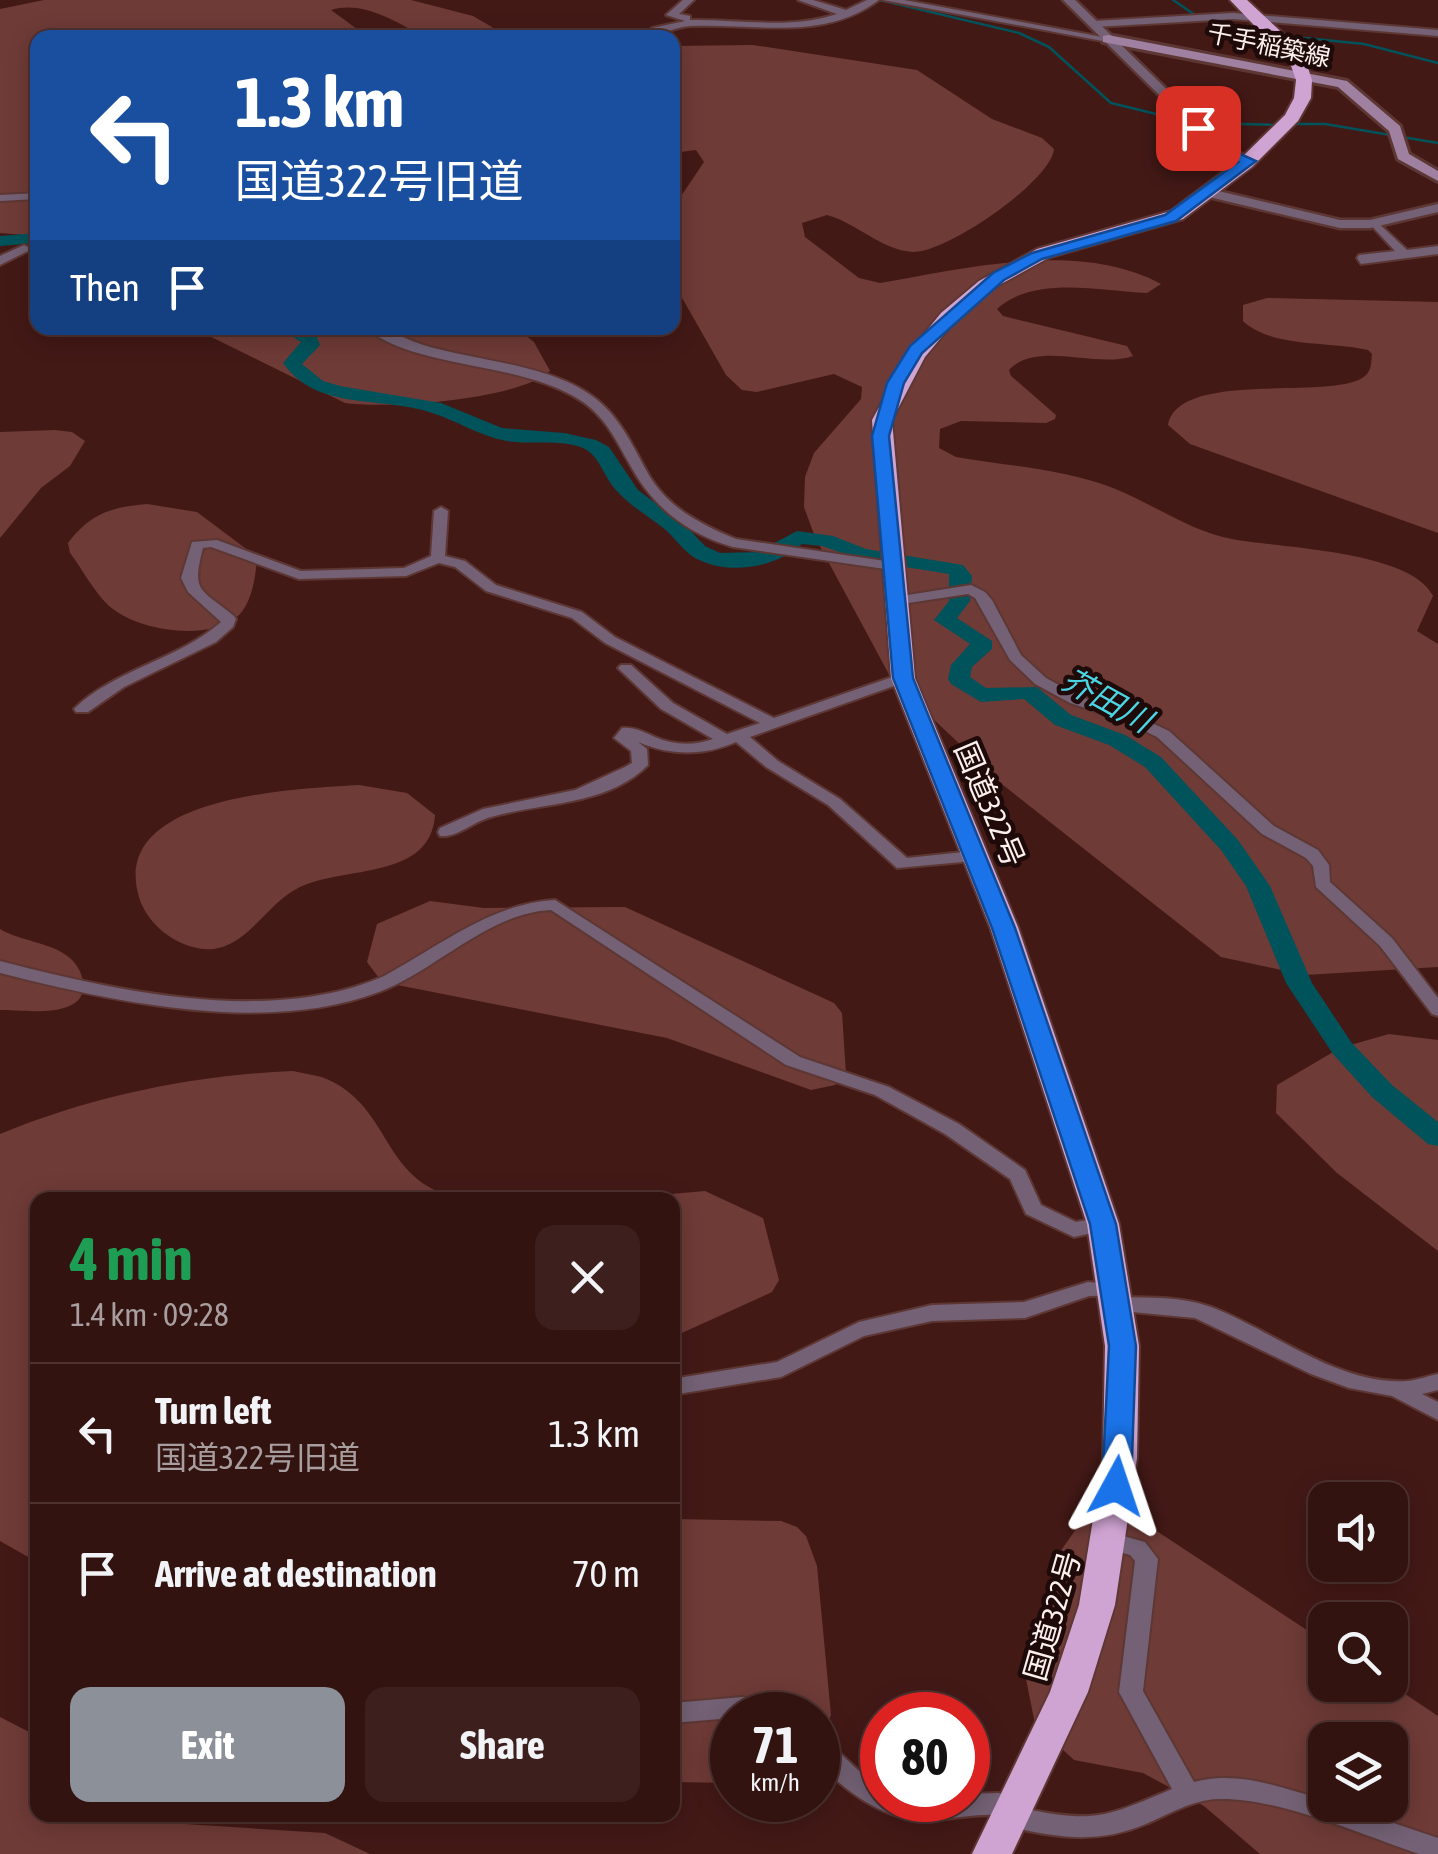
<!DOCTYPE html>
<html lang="en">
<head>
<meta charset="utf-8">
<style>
	:root { --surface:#321310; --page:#3d201e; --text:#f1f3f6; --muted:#a89e9f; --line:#4d3230; --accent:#8c9099 }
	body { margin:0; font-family:"Asap Condensed","Noto Sans JP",sans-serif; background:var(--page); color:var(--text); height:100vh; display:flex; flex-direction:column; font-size:38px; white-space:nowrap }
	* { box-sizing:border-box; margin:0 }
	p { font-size:32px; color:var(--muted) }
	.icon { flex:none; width:55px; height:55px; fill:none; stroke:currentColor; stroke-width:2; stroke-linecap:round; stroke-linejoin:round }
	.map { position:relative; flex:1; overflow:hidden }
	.side { position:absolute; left:30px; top:1192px; width:650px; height:630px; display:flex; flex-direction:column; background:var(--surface); border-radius:20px; box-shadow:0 5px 25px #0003,0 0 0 2px var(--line) }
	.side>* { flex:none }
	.guide { position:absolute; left:30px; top:30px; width:650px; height:305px; border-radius:20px; box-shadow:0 5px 25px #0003,0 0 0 2px var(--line); background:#1a4fa0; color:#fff; overflow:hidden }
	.controls { position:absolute; left:1308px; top:1482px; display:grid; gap:20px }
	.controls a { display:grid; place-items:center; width:100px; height:100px; border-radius:20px; background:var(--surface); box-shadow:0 5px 25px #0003,0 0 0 2px var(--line); font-size:50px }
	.speed { position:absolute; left:710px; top:1692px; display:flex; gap:20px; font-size:50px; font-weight:700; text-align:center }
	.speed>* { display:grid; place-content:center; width:130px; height:130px; border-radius:50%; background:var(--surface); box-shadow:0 5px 25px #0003,0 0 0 2px var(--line); line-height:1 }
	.speed small { font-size:25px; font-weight:400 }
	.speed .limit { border:15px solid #d22; background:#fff; color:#111 }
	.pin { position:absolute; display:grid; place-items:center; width:85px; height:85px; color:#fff; margin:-42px; border-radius:20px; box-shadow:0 5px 15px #0006 }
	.me { position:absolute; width:110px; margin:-55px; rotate:5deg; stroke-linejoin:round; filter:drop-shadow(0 0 8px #0008) }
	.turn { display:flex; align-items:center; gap:35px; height:210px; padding:0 40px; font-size:45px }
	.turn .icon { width:130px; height:130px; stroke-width:2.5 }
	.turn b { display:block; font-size:70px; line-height:85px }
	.then { display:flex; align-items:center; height:95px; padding:0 40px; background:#0003; gap:20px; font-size:38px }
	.round { display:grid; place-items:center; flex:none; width:105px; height:105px; border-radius:20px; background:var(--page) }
	.summary { display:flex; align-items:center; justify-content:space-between; height:170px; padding:0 40px }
	h1 { font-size:60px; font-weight:700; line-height:75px; color:#1e9e55 }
	.cta { display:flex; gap:20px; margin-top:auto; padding:20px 40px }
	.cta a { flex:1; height:115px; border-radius:20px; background:var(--accent); color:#fff; font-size:40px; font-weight:700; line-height:115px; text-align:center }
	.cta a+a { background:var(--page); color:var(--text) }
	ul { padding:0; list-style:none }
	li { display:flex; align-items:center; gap:30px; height:140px; padding:0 40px; border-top:2px solid var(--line) }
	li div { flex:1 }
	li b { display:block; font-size:38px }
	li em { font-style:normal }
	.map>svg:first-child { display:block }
	.green { fill:#6f3b37; fill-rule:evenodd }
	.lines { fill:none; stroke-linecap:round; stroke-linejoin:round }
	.stream { stroke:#00535b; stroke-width:2.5 }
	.river { fill:#00535b; fill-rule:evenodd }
	.minor-casing { stroke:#5d3734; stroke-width:4 }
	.tertiary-casing { stroke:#5d3734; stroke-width:5 }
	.secondary-casing { stroke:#5d3734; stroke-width:6 }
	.trunk-casing { stroke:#5d3734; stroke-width:4 }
	.minor { fill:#746175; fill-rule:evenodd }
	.tertiary { fill:#746175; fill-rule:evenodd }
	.secondary { fill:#a080a0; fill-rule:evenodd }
	.trunk { fill:#d0a4d2; fill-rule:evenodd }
	.route { fill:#1a73e8; stroke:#114b97; stroke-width:2.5 }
	.labels { text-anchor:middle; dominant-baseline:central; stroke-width:9; stroke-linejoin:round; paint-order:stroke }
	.far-street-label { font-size:25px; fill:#fcf0ef; stroke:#1d0a09 }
	.street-label { font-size:30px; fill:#fcf0ef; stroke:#1d0a09 }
	.water-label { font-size:32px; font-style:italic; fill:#4bd4e3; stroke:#1d0a09 }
</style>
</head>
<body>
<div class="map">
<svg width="1438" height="1854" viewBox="0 0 1438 1854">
	<rect width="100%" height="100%" fill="#431916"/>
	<path class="green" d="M44,0h367l62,16 19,11 6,10c-15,0 -61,6 -72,0 -29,-13 -60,-37 -95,-27l37,27 -69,-3 -261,4 -1,115 -6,4 6,18v61l-37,-3v-224z
		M753,45l164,25 75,49 50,19 12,11c-3,32 -107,104 -141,103 -32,-2 -56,-29 -86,-37l-25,8 3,14 54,41 21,5c87,-15 199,-43 281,1l-14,9c-46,-2 -114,-18 -150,16l6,7 124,30 6,10c-37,13 -96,-16 -124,14l2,6 45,39 -1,4 -9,4 -85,-2 -21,8 -1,19 17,9c52,9 108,12 157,31 41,16 76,43 119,51 46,9 179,11 201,57l-16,35 21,13v323l-133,8 -84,-18 -218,-172 -111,-105 -77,-143 -11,-30 1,-30 9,-24 47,-54 1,-12 -28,-13 -77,18 -15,-2 -16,-15 -53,-93v-74l31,-46 -8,-12 -23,3v-107z
		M1267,298l171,4v231l-248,-89 -22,-19c11,-57 167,-23 197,-49 7,-6 6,-14 7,-22l-4,-4c-37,-9 -97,-2 -125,-29v-16z
		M193,328h323l18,14 16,29c-32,29 -161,38 -205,32z
		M55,430l17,2 13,9 -15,25 -29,22 -41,50v-106z
		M147,504l50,8 60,45c-1,18 -5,45 -18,58 -27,27 -99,16 -126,-6 -17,-13 -30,-39 -43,-56l-2,-10c22,-29 43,-36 79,-39z
		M359,785l48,8 28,22c-4,65 -91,51 -135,72 -37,17 -58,74 -107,60 -24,-6 -47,-26 -54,-50 -31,-103 160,-108 220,-112z
		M430,901l54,7 141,-1 209,96 8,10 4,61 -11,11 -24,5 -144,-52 -285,-56 -15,-20 10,-38z
		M0,929c20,12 48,13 66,26 10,7 15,16 17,26 6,39 -57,29 -83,29z
		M1389,1034l49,6v211l-101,-78 -61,-60 1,-28 63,-37z
		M293,1071c12,3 27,4 38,10 63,31 50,104 135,119h-428l-1,362 -37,-21v-407c92,-38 194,-59 293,-63z
		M705,1191l58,27 16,62 -7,12 -99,45 -1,-137h-68z
		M1115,1509l25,11 185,122v43l65,-1 48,32v138h-178l-56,-48 -61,-33 -69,-13 -39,-36 -11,-55 38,-120 24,-34zM1325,1740h65v65h-65z
		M673,1519l108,2 16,6 9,9 11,30 14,149 -13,37v-37h-86v68l-59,-1z
		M0,1717l37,19 1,79h115l16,8 156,10 45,21h-370z"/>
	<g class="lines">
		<path class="stream" d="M880,0l139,33 30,14 62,56 78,19
			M1173,0l25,17
			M1207,20l58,14
			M1285,36l79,8 74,19
			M1198,123l80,2
			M1293,124h32l113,19"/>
		<path class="river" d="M38,233v10l-38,3v-10z
			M233,328h44c-10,8 -34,8 -44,0z
			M279,328h22l15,7 4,10 -18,19 21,17 17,5 101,17 61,25 62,5 32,7 13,7 29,43 47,35 20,21 15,7 38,-1 39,-21 36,5 33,13 97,16 9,11 -2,25 -13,17 35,23v8l-20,18 -2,10 16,11 51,-1 34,28 54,20 36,22 77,83 32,46 42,97 39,59 41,43 46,37v24l-10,-2 -56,-47 -39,-43 -47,-71 -40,-97 -25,-36 -76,-83 -36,-22 -54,-20 -31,-26 -43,3 -30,-18 -3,-5 3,-14 19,-21 -36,-24 15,-19v-27l-87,-14 -40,-14 -20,-2c-27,24 -74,32 -107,14 -13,-8 -21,-22 -33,-31 -16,-12 -34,-23 -47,-38 -12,-14 -16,-34 -32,-41 -24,-9 -51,-3 -76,-7 -28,-5 -51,-21 -78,-29 -50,-16 -112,-1 -146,-49l18,-21z"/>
		<defs>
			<path id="minor" d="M683,0h11l-15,14 11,2v4c50,-1 99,10 147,-6l-39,-14h15l33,10 21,-10h12c-56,42 -124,23 -188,26 -19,1 -34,12 -52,12l13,-10 33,-7 -19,-6z
				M883,0h21l209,39 -5,3z
				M1233,13l205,17v6l-205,-17 -139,8 -5,-3 5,-3z
				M38,193v6l-38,2v-6z
				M1375,220l32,30 31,-4v8l-77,10 -4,-6 2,-3 36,-4 -26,-28z
				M24,245l4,2v4l-28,14v-9z
				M365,328c22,-1 43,13 65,19 54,15 133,19 174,59 21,20 32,47 46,71 20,32 52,48 86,62l156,23 7,4 -7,4 -159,-23c-48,-14 -81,-41 -104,-84 -13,-23 -24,-46 -46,-61 -62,-42 -163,-31 -218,-74z
				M441,507l7,4 -3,45 20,5 31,24 86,27 33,25 159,81 124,-43h10l3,3 -3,3 -158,56 28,24 62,38 67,59 66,-7 8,5 -8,5 -76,7 -69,-63 -62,-38 -30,-25c-32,14 -65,14 -98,0l9,7 1,16c-41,41 -105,37 -157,52 -17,4 -34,21 -51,19l-2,-4 2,-4 43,-19 92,-19 50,-23 7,-4 -1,-12 -17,-13 8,-10c13,-1 21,4 33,9 18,8 39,9 58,2l-52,-30 -40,-38 -3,-3 3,-3h10l42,38 54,31 33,-11 -155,-80 -33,-25 -86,-27 -31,-24 -16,-4 -33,13 -107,3 -88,-32 -8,1c-12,46 -2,40 31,68l2,3 -3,8 -17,15 -92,45 -36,25h-12l-2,-3c41,-40 104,-49 147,-87l-33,-30 -7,-14 11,-36 25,-2 84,31 103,-3 27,-12 3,-45z
				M971,585l14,7 7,8 29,55 25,23 35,19 52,17 36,17 105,95 44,24 11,15 1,17 62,56 46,60v18l-6,-2 -52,-68 -64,-59 -3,-21 -7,-8 -44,-24 -105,-97 -35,-17 -52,-17 -35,-19 -25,-24 -35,-62 -7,-4 -73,11 -7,-4 7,-4z
				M555,900l245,157 89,30 70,37 66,46 16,35 35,17 27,-5 7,2 3,5 -3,5 -36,8 -48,-23 -16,-35 -65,-45 -70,-39 -89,-30 -235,-155c-63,3 -114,60 -172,82 -114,43 -265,10 -379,-19v-12c116,30 270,65 384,15 54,-29 108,-73 171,-76z
				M1088,1282l34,3 3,5 -3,5 -33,1 -64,22 -93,3 -68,15 -83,41 -109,18v-16l105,-17 82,-40 73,-17 92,-3z
				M1118,1297c32,1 63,-1 93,10 63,24 126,78 196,74 11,-1 21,-5 31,-7v16l-16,4 16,8v18l-46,-24 -43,-8 -38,-14 -116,-56 -84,-8 -3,-5 3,-5z
				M1109,1532l36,10 13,17 -15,132 51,91c44,-12 89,6 131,18v5h15l98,33v16h-19c-57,-19 -141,-57 -201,-55 -26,1 -49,15 -72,25 -47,20 -88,14 -136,3l-9,-3 -3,-9c-22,-1 -42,3 -63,5 -47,4 -86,-26 -117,-57v-26l9,4 31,29 24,16v14h86v-6l31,-1 25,7 3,9c69,15 83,6 145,-20l-53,-97 16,-131 -5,-6 -29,-8 -3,-6 3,-6z
				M743,1697l44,11 3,7h-58v3l-60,5v-20z"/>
			<path id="tertiary" d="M1063,0h12l153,149 25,9v6l-33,-9z
				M1210,189l130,31h30l68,-16v8l-68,16h-30l-135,-32 -1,-3z"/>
			<path id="secondary" d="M1108,35l239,46 53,45 9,28 29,17v10l-40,-22 -9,-28 -51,-44 -235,-45v-6z"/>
			<path id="trunk" d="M1230,0h17l43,40 16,22 6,18 -1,18 -13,23 -46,46 -69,52 -133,38 -58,32 -37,32 -30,36 -33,63 23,258 103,249 101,297 20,122 -2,112 -22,147 -27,87 -76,162h-40l78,-162 29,-87 24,-147 2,-112 -18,-122 -97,-297 -99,-249 -19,-258 38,-69 31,-38 38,-32 58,-32 134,-38 69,-52 45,-44 9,-17 2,-18 -6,-17z"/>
		</defs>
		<use href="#minor" class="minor-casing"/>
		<use href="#tertiary" class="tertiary-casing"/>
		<use href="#secondary" class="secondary-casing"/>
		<use href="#trunk" class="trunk-casing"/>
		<use href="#minor" class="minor"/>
		<use href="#tertiary" class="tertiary"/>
		<use href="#secondary" class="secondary"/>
		<use href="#trunk" class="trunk"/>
	</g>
	<path class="route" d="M1194,125h9l26,24 27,12 -80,60 -134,38 -38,21 -82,73 -18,30 -15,53 24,242 102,250 101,296 20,122 -5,140 -5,8h-20l-4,-8 7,-140 -19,-122 -98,-296 -99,-250 -21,-242 15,-53 23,-37 83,-73 39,-20 133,-38 73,-53 -19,-7 -25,-24z"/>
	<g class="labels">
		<g class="far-street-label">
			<text transform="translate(1269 45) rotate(12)">千手稲築線</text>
		</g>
		<g class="street-label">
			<text transform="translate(990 804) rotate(67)">国道322号</text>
			<text transform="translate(1052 1616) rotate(-74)">国道322号</text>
		</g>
		<g class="water-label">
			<text transform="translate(1107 700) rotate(29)">芥田川</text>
		</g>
	</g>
</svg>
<div class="controls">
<a><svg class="icon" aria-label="sound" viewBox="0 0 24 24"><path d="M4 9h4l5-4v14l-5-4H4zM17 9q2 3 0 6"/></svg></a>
<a><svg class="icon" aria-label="search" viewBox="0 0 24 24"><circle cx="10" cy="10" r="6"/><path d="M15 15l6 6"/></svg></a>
<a><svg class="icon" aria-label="layers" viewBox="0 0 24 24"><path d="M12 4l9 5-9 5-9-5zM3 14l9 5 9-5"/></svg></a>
</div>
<div class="speed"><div>71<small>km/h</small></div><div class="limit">80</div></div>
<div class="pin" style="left:1198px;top:128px;background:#d93025"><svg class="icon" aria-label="arrive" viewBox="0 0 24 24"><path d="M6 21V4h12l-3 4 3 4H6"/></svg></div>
<svg class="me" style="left:1116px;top:1486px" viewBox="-20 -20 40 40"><path d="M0-17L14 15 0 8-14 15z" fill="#1a73e8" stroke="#fff" stroke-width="4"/></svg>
<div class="guide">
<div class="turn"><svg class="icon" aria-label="left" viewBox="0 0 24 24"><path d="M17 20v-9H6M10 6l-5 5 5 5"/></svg><div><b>1.3 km</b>国道322号旧道</div></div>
<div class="then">Then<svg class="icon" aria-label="arrive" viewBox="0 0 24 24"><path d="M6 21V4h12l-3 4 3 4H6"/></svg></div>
</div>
<section class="side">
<div class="summary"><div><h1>4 min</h1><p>1.4 km · 09:28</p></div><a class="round"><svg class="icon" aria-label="close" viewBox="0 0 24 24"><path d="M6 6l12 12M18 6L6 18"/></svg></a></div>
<ul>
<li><svg class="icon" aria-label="left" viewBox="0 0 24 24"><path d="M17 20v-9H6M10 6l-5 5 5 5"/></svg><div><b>Turn left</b><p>国道322号旧道</p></div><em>1.3 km</em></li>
<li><svg class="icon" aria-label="arrive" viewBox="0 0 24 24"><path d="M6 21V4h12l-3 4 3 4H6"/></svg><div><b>Arrive at destination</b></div><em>70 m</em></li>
</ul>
<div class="cta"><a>Exit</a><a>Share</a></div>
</section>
</div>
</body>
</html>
